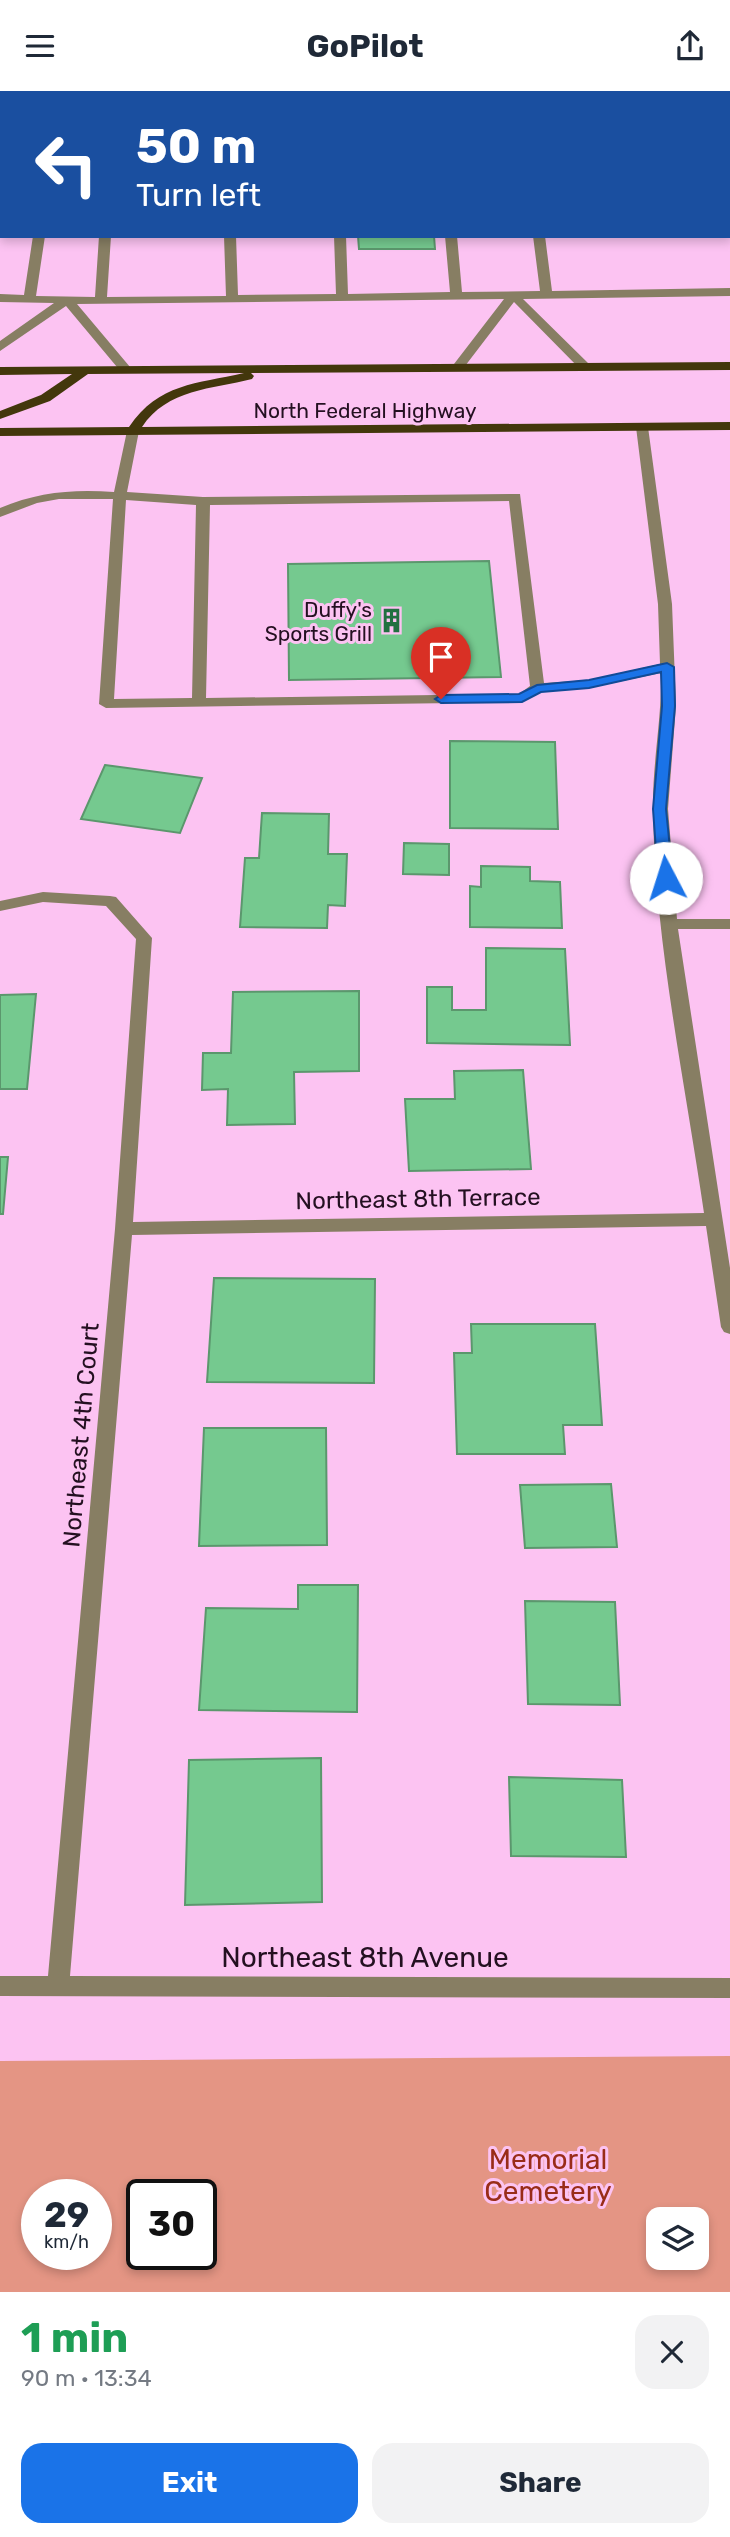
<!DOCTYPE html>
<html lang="en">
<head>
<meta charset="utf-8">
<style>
	:root { --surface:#fff; --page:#f2f2f3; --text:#1f2937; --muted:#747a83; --accent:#1a73e8 }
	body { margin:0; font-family:Rubik,sans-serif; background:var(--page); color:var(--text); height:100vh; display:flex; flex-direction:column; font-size:26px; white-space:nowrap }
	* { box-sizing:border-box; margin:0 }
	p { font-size:23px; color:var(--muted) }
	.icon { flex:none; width:38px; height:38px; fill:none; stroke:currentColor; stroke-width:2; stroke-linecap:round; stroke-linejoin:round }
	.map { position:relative; height:2201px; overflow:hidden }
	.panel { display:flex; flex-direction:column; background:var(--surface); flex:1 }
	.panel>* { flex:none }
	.guide { position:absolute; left:0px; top:0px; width:732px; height:147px; box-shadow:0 4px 10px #0003; background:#1a4fa0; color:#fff; overflow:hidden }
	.buttons { position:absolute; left:646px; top:2116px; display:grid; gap:14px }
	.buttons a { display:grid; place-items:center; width:63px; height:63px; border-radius:14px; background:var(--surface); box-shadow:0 4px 10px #0003; font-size:35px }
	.speed { position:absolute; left:21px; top:2088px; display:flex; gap:14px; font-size:35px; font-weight:700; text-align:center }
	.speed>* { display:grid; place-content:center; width:91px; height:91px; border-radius:50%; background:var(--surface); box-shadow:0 4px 10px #0003; line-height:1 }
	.speed small { font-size:18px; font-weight:400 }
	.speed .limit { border:4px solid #111; border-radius:10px; background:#fff; color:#111 }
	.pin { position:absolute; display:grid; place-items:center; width:60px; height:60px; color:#fff; margin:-72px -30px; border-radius:50% 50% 50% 0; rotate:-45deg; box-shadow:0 0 7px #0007 }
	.pin .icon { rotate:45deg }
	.me { position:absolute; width:77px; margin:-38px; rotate:355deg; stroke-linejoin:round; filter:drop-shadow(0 0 5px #0008) }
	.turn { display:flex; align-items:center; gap:24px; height:147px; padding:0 21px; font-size:32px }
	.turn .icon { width:91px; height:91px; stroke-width:2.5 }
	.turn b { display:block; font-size:49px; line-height:60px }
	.round { display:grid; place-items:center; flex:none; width:74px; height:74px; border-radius:21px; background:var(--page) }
	.summary { display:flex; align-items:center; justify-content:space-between; height:119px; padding:0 21px }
	h1 { font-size:42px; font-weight:700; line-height:52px; color:#1e9e55 }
	.action { display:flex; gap:14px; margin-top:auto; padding:14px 21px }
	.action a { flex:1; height:80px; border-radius:21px; background:var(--accent); color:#fff; font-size:28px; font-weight:700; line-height:80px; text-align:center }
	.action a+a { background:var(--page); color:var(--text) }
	header { display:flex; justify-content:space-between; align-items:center; height:91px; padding:0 21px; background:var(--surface); font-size:32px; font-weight:700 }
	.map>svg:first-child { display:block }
	.green { fill:#e49584; fill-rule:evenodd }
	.building { fill:#75c98f; stroke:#5b976d; stroke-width:2 }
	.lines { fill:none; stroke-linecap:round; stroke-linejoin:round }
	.minor { fill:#877e63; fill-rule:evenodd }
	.major { fill:#43370c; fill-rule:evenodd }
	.route { fill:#1a73e8; stroke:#114b97; stroke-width:2 }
	.labels { text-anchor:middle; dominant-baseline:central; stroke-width:6; stroke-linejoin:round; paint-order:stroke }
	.far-street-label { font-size:21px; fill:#241021; stroke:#fcc3f2 }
	.far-poi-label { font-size:21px; fill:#241021; stroke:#fcc3f2; text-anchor:end }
	.street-label { font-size:24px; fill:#241021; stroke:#fcc3f2 }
	.near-street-label { font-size:28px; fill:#241021; stroke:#fcc3f2 }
	.near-park-label { font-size:28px; fill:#992c18; stroke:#fcc3f2 }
</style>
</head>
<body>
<header><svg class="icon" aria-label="menu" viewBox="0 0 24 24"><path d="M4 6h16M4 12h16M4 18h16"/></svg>GoPilot<svg class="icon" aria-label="share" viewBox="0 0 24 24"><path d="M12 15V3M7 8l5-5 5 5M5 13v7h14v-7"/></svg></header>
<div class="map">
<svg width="730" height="2201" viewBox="0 0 730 2201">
	<rect width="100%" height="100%" fill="#fcc3f2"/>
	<path class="green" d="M730,1965v236h-730v-231zM37,2104h59v59h-59zM142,2104h59v59h-59zM658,2128h38v38h-38z"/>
	<path class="building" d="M358,145h76l1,13h-76z
		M489,470l12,116 -212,3 -1,-116z
		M450,650l105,1 3,87 -108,-1z
		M105,674l97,13 -22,55 -99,-14z
		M262,722l67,1 -1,40h19l-2,52 -17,-1 -1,23 -87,-1 5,-69h14z
		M404,752l45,1v31l-46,-1z
		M481,775l49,1v14l30,1 2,46 -92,-1v-41l11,1z
		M486,857l79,1 5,96 -143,-2v-56h25v23h34z
		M359,900v80l-65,1 1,52 -68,1 1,-36 -26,1 1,-37h28l2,-61z
		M36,903l-9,95h-27v-94z
		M523,979l8,99 -122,2 -4,-72h50l-1,-28z
		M0,1066h8l-5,57h-3z
		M214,1187l161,1 -1,104 -167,-1z
		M471,1233h124l7,101h-39l2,29h-108l-3,-101h18z
		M204,1337h122l1,117 -128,1z
		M611,1393l6,63 -92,1 -5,-63z
		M298,1494h60l-1,127 -158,-2 7,-102 92,1z
		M525,1510l90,1 5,103 -92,-1z
		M321,1667l1,144 -137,3 4,-145z
		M509,1686l113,3 4,77 -115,-1z"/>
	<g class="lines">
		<path class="minor" d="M0,99h2v7h-2z
			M33,145h12l-9,60 59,1 4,-61h12l-4,61 119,-1 -2,-60h12l2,59 98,-1 -2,-58h12l2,58 102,-2 -5,-56h12l5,56 78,-1 -7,-55h12l7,55 178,-3v8l-207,3 66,65v6h-8l-67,-68 -52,68h-8v-6l50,-65 -427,5 53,63v6h-8l-56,-67 -66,45v-10l54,-38 -54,-1v-8l24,1z
			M642,332l6,4 24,177 4,102 -8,103 9,110h53v10h-52l52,339v66l-6,-2 -3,-5 -15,-101 -574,9 -62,741 660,2v20l-730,-2v-20h48l67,-747 21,-290 -30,-33 -63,-4 -43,9v-10l43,-9 67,4 6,1 36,41 -19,284 571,-9c-19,-131 -49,-271 -51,-402 -1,-46 9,-92 8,-138l-72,15 -48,4 -19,10 -416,6 -7,-4 14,-205h-54l-22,4 -37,14v-9c38,-16 73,-19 114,-16l13,-61 6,-4 6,4 -12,61 76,5 317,-3 24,189 45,-3 71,-16 -2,-60 -22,-177zM126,409l70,5 -4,193 -78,1zM509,410l21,185 -11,8 -313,4 4,-193z"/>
		<path class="major" d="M730,271v8l-479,3 3,3 -2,3c-40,10 -85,10 -110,48l588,-5v8l-730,6v-8l129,-1c30,-44 67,-43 115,-54l-156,1 -38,27 -50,18v-8l41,-16 31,-21 -72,1v-8z"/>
	</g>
	<path class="route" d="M667,572l7,4 1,39 -9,103 7,69 -7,4 -8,-4 -5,-69 9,-103 -1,-34 -72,16 -48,4 -19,10 -81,1 -6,-4 6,-4 78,-1 18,-9 52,-5z"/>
	<defs>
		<symbol id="building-bare" viewBox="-9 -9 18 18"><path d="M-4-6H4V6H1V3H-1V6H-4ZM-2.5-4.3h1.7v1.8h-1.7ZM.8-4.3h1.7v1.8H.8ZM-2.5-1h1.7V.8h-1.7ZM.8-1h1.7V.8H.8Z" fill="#217040" stroke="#fcc3f2" stroke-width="2.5" paint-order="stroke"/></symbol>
	</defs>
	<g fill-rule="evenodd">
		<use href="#building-bare" x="374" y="512" width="35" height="35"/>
	</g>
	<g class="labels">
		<g class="far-street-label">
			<text x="365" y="319">North Federal Highway</text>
		</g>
		<g class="far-poi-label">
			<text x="372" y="518">Duffy's<tspan x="372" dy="24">Sports Grill</tspan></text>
		</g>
		<g class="street-label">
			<text transform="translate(418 1108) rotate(-1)">Northeast 8th Terrace</text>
			<text transform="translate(81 1344) rotate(-85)">Northeast 4th Court</text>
		</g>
		<g class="near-street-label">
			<text x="365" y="1866">Northeast 8th Avenue</text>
		</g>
		<g class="near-park-label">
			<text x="548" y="2068">Memorial<tspan x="548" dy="32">Cemetery</tspan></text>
		</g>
	</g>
</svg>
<div class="buttons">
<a><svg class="icon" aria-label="layers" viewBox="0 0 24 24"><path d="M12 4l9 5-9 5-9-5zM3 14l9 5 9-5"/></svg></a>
</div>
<div class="speed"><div>29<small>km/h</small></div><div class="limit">30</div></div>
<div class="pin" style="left:441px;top:608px;background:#d93025"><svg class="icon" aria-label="arrive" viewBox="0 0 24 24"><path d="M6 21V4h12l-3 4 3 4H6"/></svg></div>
<svg class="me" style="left:666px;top:787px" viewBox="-20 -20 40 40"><circle r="19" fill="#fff"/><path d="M0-13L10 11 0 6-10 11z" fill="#1a73e8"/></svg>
<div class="guide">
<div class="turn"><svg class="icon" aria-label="left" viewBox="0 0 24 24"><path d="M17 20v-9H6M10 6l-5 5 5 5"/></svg><div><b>50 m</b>Turn left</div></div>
</div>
</div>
<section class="panel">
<div class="summary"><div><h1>1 min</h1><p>90 m · 13:34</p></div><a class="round"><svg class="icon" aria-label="close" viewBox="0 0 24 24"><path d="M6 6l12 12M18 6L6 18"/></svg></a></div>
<div class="action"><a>Exit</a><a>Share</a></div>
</section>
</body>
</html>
